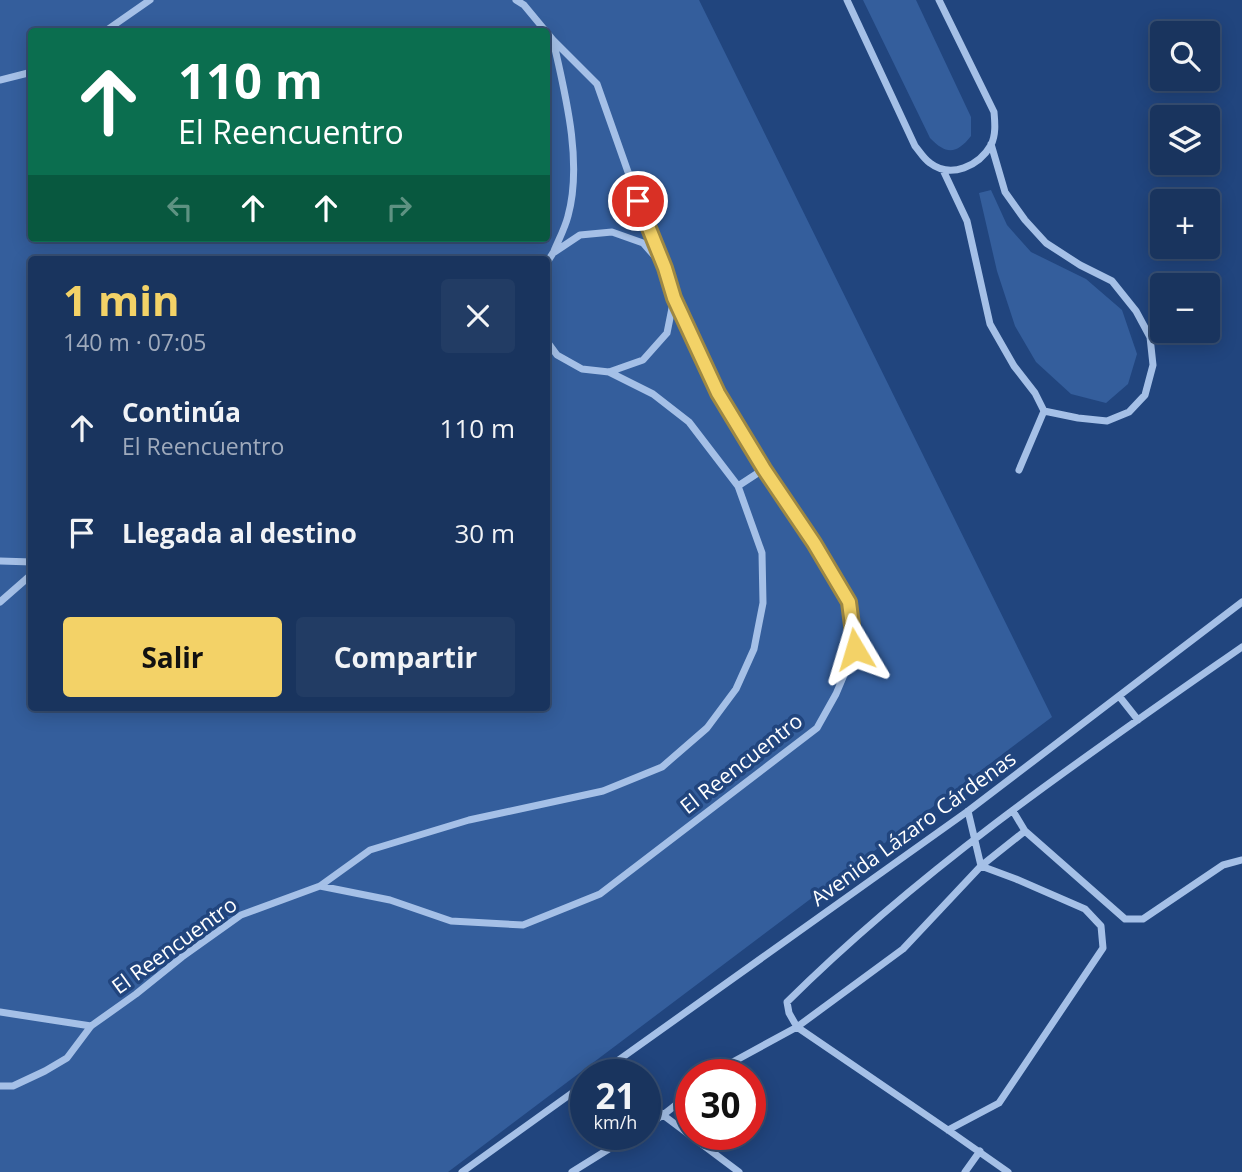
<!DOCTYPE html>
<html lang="es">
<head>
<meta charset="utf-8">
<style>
	:root { --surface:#19345e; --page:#223c64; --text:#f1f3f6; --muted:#9faabc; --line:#374f73; --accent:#f3d267 }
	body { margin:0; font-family:"Open Sans",sans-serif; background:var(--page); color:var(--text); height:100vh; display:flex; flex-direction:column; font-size:26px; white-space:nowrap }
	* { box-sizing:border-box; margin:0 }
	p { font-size:23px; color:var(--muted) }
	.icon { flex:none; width:38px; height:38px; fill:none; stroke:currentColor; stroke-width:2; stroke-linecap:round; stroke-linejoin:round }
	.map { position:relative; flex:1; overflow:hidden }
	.details { position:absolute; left:28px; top:256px; width:522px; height:455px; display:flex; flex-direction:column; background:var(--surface); border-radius:7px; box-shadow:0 4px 18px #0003,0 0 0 2px var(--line) }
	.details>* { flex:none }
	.banner { position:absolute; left:28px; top:28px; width:522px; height:214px; border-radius:7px; box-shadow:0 4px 18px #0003,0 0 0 2px var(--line); background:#0b6e4f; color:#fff; overflow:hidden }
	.buttons { position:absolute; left:1150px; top:21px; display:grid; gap:14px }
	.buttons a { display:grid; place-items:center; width:70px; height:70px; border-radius:7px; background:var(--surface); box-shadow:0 4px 18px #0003,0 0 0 2px var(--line); font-size:35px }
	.speed { position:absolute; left:570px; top:1059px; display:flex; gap:14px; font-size:35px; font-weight:700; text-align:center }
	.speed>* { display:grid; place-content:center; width:91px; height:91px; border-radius:50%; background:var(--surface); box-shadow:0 4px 18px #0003,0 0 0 2px var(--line); line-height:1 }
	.speed small { font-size:18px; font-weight:400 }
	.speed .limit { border:10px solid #d22; background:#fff; color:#111 }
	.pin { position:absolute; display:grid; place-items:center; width:60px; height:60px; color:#fff; margin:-30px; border:4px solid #fff; border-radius:50%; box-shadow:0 2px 7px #0007 }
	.me { position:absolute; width:77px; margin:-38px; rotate:353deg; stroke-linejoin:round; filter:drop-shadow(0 0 5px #0008) }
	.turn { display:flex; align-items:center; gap:24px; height:147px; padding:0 35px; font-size:32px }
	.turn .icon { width:91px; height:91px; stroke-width:2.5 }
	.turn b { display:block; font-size:49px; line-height:60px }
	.lanes { display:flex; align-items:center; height:66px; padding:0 35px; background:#0003; justify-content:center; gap:35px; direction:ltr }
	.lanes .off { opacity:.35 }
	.round { display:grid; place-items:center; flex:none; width:74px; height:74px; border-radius:7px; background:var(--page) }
	.overview { display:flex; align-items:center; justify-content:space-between; height:119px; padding:0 35px }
	h1 { font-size:42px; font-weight:700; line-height:52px; color:var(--accent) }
	.button { display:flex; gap:14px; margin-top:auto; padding:14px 35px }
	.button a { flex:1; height:80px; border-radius:7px; background:var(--accent); color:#111; font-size:28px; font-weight:700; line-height:80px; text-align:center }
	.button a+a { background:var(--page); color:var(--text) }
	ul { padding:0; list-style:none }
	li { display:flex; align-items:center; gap:21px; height:105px; padding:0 35px }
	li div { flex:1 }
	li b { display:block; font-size:26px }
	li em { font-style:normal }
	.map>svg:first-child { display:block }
	.green { fill:#345e9c; fill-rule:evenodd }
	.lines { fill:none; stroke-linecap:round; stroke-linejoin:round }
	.minor { stroke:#a5c0e7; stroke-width:7 }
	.route-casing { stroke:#9e8843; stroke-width:18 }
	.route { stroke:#f3d267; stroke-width:12 }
	.labels { text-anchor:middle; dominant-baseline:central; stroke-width:7; stroke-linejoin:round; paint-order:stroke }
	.street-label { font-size:21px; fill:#fff; stroke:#21457e }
</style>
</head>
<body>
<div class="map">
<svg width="1242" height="1172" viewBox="0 0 1242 1172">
	<rect width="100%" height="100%" fill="#21457e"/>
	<path class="green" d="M0,0h699l353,717 -604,455h-448zM32,32h514v206h-514zM32,259h514v448h-514z
		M863,0h53l55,117v19c-14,18 -25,19 -41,2z
		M991,190l16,35 24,27 55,27 36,31 15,44 -9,30 -22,19 -35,-9 -35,-32 -21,-36 -18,-55 -18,-78z"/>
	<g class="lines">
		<path class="minor" d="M516,0l8,5 29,35 44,44 49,139 16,38
			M847,0l68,146c5,6 9,13 15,17 21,16 49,3 61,-18 5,-10 4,-22 3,-33l-55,-112
			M104,32l46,-32
			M553,40c12,53 30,122 15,176 -3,12 -9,23 -14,35
			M0,80l32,-8
			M943,170l24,51 23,103 24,42 21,27 9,18 34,7 29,3 22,-9 16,-17 8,-30 -3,-28 -14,-26 -24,-30 -32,-16 -34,-22 -21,-23 -20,-28 -14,-48
			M546,264l7,-11 27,-18 32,-3 31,11 22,25 9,30 -7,35 -24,27 -34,12 -27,-3 -25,-14 -11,-15
			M1019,470l25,-59
			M738,486l26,-17
			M0,561l32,1
			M0,602l32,-28
			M1119,696l19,24
			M1013,811l12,20
			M981,866l44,-35 100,88h18l80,-54 19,-5
			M320,886l70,14 61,21 72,4 77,-31 217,-166 19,-34 19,-45 -6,-47 -35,-59 -50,-74 -46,-76 -44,-95
			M0,1012l91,14
			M617,1061l10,13
			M599,1074l369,-263 274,-209
			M714,1074l6,-5 77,-42 106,-78 78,-83 -13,-55
			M0,1086h13l32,-15 22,-13 24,-32 45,-32 46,-37 59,-42 79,-29 50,-36 99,-30 134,-29 59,-24 45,-39 29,-39 18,-40 9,-46 -1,-50 -24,-67 -49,-64 -36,-28 -44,-22
			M646,1099l17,16 76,57
			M646,1126l17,-11 28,-22
			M948,1130l51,-27 104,-155 -2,-22 -16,-17 -69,-30 -35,-13
			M462,1172l124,-89
			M572,1172l61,-38
			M965,1172l15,-21
			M1008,1172l-60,-42 -151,-103 -8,-14 -2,-11c137,-136 297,-245 455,-355"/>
	</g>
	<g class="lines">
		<defs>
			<path id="route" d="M638,201l27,67 9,30 44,95 46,76 50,74 35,59 6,47"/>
		</defs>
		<use href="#route" class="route-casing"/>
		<use href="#route" class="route"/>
	</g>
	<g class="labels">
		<g class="street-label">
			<text transform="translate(741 763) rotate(-38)">El Reencuentro</text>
			<text transform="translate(913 828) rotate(-36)">Avenida Lázaro Cárdenas</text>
			<text transform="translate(174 945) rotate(-36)">El Reencuentro</text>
		</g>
	</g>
</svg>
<div class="buttons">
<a><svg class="icon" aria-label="search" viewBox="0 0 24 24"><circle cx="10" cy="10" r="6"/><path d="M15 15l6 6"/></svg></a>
<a><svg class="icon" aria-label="layers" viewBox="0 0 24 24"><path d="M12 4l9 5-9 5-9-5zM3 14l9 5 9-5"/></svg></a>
<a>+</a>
<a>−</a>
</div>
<div class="speed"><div>21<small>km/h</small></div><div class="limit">30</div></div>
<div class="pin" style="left:638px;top:201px;background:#d93025"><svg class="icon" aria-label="arrive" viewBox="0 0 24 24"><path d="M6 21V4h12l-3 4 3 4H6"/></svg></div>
<svg class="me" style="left:855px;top:649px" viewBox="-20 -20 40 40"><path d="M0-17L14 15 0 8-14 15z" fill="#f3d267" stroke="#fff" stroke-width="4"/></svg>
<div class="banner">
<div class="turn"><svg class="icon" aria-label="ahead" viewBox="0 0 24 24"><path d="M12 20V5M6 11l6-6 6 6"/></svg><div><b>110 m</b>El Reencuentro</div></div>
<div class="lanes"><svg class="icon off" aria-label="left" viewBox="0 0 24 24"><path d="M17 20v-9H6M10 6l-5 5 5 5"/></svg><svg class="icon" aria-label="ahead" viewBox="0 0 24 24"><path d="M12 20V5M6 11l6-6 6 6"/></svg><svg class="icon" aria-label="ahead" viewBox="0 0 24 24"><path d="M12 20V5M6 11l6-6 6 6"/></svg><svg class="icon off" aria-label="right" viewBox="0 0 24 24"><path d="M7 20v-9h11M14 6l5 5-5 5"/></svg></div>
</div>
<section class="details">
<div class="overview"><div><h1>1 min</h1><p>140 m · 07:05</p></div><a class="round"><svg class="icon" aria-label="close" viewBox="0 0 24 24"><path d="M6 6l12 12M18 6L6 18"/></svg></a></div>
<ul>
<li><svg class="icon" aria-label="ahead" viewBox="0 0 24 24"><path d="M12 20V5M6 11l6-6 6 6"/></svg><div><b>Continúa</b><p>El Reencuentro</p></div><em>110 m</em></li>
<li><svg class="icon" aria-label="arrive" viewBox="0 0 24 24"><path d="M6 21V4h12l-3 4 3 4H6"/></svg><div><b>Llegada al destino</b></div><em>30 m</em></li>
</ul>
<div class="button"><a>Salir</a><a>Compartir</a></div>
</section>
</div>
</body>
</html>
